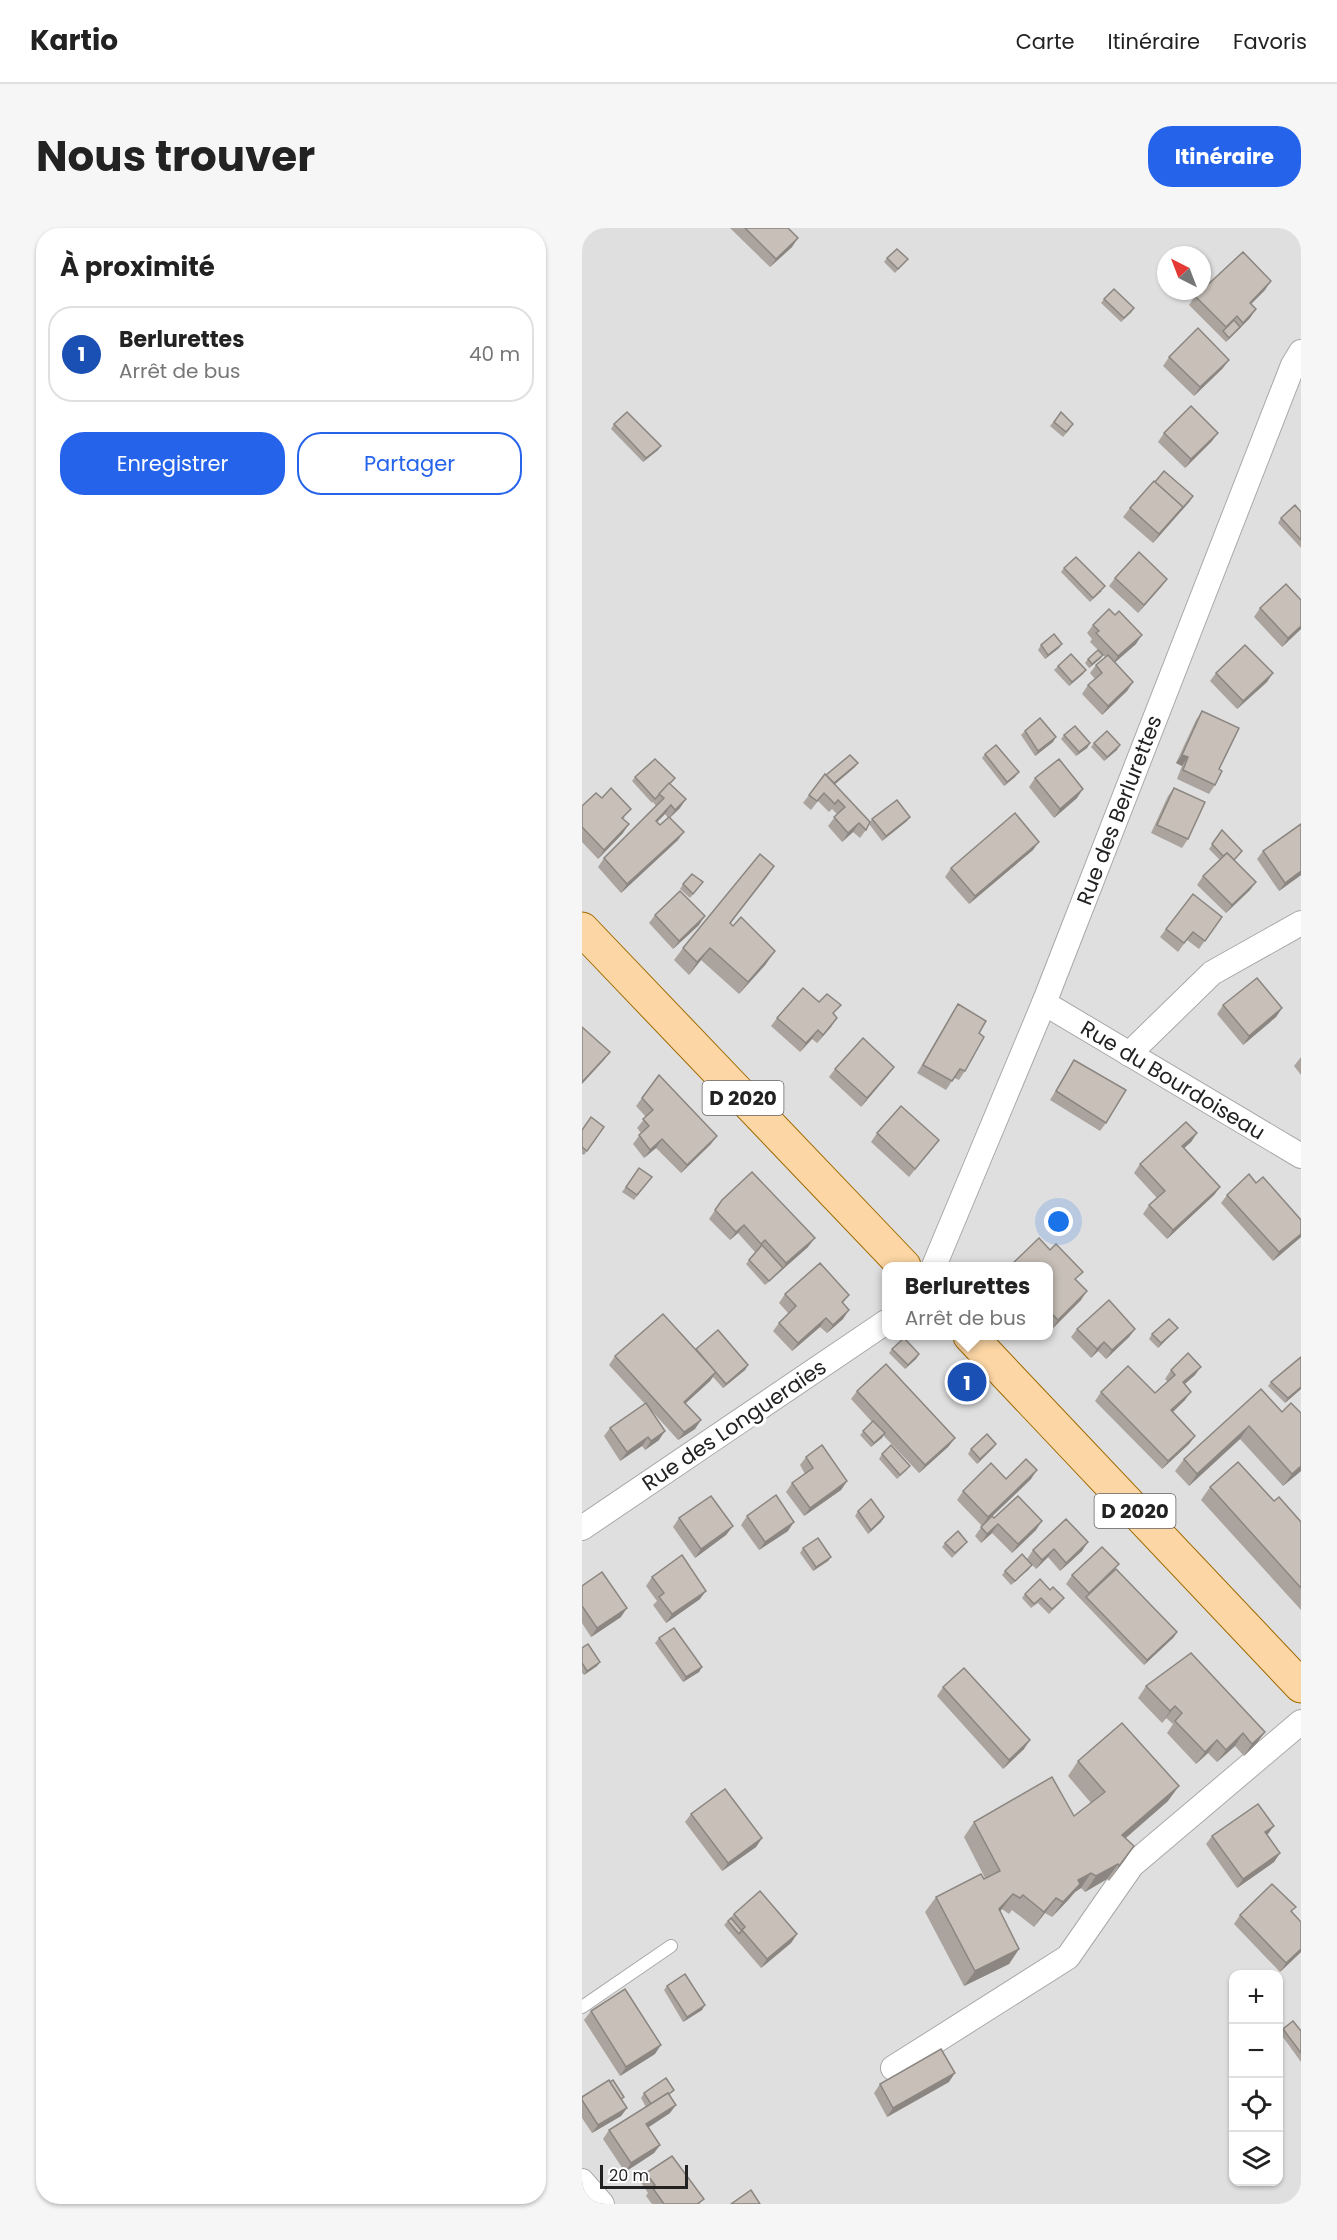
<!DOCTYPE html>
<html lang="fr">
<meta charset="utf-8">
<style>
:root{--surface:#fff;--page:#f6f6f6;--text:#222;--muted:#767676;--line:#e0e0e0;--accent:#2563eb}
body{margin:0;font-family:Poppins,sans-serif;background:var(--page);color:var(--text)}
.controls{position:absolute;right:18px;bottom:18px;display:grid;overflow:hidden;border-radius:12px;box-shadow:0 2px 4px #0004}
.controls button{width:54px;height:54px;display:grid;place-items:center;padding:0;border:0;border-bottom:2px solid var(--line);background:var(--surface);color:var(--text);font:30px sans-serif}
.compass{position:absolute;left:575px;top:18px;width:54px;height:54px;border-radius:50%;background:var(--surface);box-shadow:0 2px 4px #0004;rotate:318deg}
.scale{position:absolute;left:18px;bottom:15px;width:88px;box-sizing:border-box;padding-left:6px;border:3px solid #222;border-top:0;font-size:16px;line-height:21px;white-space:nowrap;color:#222;-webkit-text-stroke:4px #fff;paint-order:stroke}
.you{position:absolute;left:477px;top:994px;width:21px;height:21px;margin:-15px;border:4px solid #fff;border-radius:50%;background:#1a73e8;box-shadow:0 0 0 9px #1a73e833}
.badge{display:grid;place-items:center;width:39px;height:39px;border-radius:50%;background:var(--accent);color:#fff;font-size:20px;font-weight:700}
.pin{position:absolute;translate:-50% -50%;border:3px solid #fff;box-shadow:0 2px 6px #0006}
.popup{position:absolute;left:300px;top:1034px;width:171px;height:78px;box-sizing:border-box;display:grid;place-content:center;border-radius:12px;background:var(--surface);filter:drop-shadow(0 2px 4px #0005);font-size:20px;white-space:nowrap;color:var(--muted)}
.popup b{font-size:22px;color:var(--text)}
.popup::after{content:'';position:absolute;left:50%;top:100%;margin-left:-12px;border:12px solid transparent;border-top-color:var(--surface)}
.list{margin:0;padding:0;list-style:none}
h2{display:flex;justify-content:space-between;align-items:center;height:78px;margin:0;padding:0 24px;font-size:26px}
h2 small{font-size:20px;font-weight:400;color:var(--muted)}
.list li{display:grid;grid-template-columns:39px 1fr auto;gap:18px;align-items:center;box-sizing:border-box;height:96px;margin:0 12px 12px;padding:0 12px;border:2px solid var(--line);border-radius:24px}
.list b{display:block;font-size:22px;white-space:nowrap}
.list p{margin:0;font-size:20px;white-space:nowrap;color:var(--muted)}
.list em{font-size:20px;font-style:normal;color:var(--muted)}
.actions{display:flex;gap:12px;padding:18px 24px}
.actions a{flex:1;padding:14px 0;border:2px solid var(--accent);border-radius:24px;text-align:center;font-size:21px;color:var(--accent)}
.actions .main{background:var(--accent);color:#fff}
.icon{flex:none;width:33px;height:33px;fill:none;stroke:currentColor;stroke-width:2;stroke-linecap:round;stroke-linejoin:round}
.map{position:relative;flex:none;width:719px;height:1976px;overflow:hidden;border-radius:24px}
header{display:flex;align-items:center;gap:36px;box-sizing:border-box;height:84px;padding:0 30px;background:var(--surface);border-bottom:2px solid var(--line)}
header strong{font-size:28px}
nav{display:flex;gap:33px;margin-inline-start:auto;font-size:21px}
.intro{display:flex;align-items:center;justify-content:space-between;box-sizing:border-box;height:144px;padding:0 36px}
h1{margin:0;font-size:42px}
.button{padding:15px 27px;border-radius:24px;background:var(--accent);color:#fff;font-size:21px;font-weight:700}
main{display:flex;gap:36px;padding:0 36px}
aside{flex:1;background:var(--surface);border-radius:24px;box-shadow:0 2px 4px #0004}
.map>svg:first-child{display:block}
.residential{fill:#e0dfdf;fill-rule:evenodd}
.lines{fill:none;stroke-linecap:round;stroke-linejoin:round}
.lane-casing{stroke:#a9a9a9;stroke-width:14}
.street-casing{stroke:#a9a9a9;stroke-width:26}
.primary-casing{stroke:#a06b00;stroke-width:35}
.lane{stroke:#fff;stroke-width:12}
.street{stroke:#fff;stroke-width:24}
.primary{stroke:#fcd6a4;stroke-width:33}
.wall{fill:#aba49e;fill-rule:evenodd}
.shaded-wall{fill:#8b8681}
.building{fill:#c7bfb8;stroke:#8b8681;stroke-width:1.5}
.labels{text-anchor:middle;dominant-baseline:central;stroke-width:6;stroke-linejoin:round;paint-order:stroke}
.shield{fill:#fff;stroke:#646464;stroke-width:1.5}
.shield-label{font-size:20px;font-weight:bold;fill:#222}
.street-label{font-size:21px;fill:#222;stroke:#fff}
</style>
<header>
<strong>Kartio</strong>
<nav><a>Carte</a><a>Itinéraire</a><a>Favoris</a></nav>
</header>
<div class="intro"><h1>Nous trouver</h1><a class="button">Itinéraire</a></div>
<main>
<aside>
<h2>À proximité<small></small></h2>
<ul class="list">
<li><span class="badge" style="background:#1a4fb4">1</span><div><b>Berlurettes</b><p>Arrêt de bus</p></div><em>40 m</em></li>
</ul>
<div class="actions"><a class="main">Enregistrer</a><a>Partager</a></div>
</aside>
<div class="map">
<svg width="719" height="1976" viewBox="0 0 719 1976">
<rect width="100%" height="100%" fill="#f2efe9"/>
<path class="residential" d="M 0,0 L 719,0 L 719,1976 L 0,1976 ZM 584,27 L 620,27 L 620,63 L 584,63 ZM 304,1038 L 466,1038 L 466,1108 L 304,1108 ZM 652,1746 L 696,1746 L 696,1954 L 652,1954 Z"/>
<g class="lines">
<g class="lane-casing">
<polyline id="lane" points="0,1779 89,1718"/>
</g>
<g class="street-casing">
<g id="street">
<polyline points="462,775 719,928"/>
<polyline points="547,826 630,745 719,695"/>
<polyline points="352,1038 462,775 711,137 719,124"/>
<polyline points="0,1300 304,1094"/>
<polyline points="311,1840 486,1729 550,1637 719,1494"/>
<polyline points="0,1953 20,1976"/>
</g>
</g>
<g class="primary-casing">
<g id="primary">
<polyline points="0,701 322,1038"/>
<polyline points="388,1108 719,1458"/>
</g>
</g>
<use href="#lane" class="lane"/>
<use href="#street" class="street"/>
<use href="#primary" class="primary"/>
</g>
<g class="wall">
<polygon points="148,0 206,0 210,19 188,39"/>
<polygon points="305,30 326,31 313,45 302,34"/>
<polygon points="683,62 669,76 668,90 644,114 607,77 613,68"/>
<polygon points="522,71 552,80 549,85 539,94 519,75"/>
<polygon points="587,129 641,140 612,168 581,138"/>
<polygon points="479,184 488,201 481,209 468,198"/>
<polygon points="32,196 76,222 61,234 29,201"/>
<polygon points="582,205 630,213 603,240 576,214"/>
<polygon points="608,273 571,315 541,289 548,280"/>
<polygon points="719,284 719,320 696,295 699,290"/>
<polygon points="482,340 520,363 508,374 479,344"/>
<polygon points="533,350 579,359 556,385 527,358"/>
<polygon points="678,380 719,401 700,419 672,389"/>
<polygon points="511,397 554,416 533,434 551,454 545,463 520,487 500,466 506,457 513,451 508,445 514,437 523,429 521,427 518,431 507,440 503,435 506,431 516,422 508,414 510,411 505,405"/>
<polygon points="459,417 477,420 463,431 456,422"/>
<polygon points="476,438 501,446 487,458 472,442"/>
<polygon points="634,445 685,454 655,481 628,453"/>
<polygon points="620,483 637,541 633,557 627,566 595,551 600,538 594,535 614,492"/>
<polygon points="443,503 471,514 453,528 439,507"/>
<polygon points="482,507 508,515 505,520 494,528 479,511"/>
<polygon points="512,515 535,522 522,533 509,519"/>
<polygon points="403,526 433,549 422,558 400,530"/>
<polygon points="273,539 253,556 284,602 278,610 271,604 260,614 246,598 255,586 250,581 247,584 236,573 229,582 221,575 227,567 244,547"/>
<path d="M 53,549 L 88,556 L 98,580 L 88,590 L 96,612 L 39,665 L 16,639 L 22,630 L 74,578 L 71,574 L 70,575 L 50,553 ZM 83,586 L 86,590 L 78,597 L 75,594 Z"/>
<polygon points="453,550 495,570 472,590 447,559"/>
<polygon points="592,560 606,611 600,620 569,605 586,568"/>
<polygon points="0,578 43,589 41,591 41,605 16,631 0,614"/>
<polygon points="290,591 325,593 300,613 287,596"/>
<polygon points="640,602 660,623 652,632 674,654 668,662 644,685 615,657 621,648 638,632 627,621"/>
<polygon points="451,622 387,676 363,649 369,640"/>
<polygon points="681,623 719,647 697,663 675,631"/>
<polygon points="192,638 148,696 184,736 157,766 119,732 107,747 92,732 101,720"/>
<polygon points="121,654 108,670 98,661 101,656"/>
<polygon points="73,687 117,697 91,721 67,695"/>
<polygon points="640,689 617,721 605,712 596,724 578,709 584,701"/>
<polygon points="376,776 383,843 377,852 372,850 364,862 335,845 370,785"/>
<polygon points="641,777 700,780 694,789 661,817 635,786"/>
<polygon points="252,786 249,799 235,815 230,811 218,824 189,798 195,790"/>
<polygon points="719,829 719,847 712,838"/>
<polygon points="492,832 524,895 518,903 468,872"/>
<polygon points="312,839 306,847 279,879 247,849 253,841"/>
<polygon points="77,847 129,916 99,945 74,920 62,930 51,916 59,905 55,900 64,889 54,878"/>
<polygon points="22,899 2,927 0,926 0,902"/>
<polygon points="295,905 351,920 327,949 289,914"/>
<polygon points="615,905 609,914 602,920 638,959 632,967 585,1011 561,986 567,977 575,970 552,945 558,936"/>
<polygon points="57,940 70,949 52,972 40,964"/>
<polygon points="645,967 719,1009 691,1033 639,975"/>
<polygon points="140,972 226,1019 183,1057 164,1036 174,1023 173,1024 156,1005 148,1012 127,991"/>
<polygon points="466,1038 495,1053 499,1072 470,1101 466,1096"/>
<polygon points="203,1066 267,1067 261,1075 261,1091 245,1105 238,1099 210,1123 191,1103 197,1095 207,1086 197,1075"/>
<polygon points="495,1101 553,1101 547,1109 524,1131 516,1123 509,1130 489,1109"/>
<polygon points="592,1104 576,1120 567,1111 570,1106"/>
<polygon points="310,1121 337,1126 334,1131 323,1141 307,1125"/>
<polygon points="114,1122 166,1137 163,1142 141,1160 131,1149 128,1153 103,1176 113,1201 96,1212 70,1183 77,1212 63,1222 60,1218 38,1233 22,1208 28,1200 63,1176 27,1137 33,1128"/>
<polygon points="589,1142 613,1147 602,1156 603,1172 591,1184 613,1208 607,1216 580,1241 513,1173 519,1164 573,1165 586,1154 583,1151"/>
<polygon points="689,1154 719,1161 703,1175 686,1158"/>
<polygon points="679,1161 700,1184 719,1185 719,1243 701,1258 658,1211 607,1258 593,1243 602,1231"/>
<polygon points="275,1163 373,1210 366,1219 337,1245 301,1207 289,1219 278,1207 290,1194 269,1171"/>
<polygon points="414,1216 411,1220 395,1236 386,1226 389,1221"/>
<polygon points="300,1226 325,1242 315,1251 297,1231"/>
<polygon points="224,1229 265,1253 259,1262 222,1288 204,1264 210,1255 223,1246 218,1237"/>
<polygon points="424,1251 449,1251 401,1297 412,1290 454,1302 430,1325 410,1305 399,1315 393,1308 400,1298 375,1272 381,1263"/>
<polygon points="628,1259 692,1273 719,1294 719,1382 619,1272"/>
<polygon points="276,1283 302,1289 299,1294 286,1306 273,1288"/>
<polygon points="165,1288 206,1303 177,1322 159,1297"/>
<polygon points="97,1290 151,1298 144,1307 113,1330 91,1299"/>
<polygon points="484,1291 500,1323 478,1343 466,1329 454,1341 445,1331 451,1322"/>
<polygon points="363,1315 382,1318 370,1330 360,1319"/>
<polygon points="221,1320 249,1329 246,1333 231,1343 218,1325"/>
<polygon points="450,1337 446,1342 429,1357 420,1347 423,1343"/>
<polygon points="534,1341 592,1409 562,1437 484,1356 490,1347"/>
<polygon points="70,1349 118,1371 84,1395 71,1377 75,1373 64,1358"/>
<polygon points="0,1358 39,1389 9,1409 0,1395"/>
<polygon points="443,1366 479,1374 467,1386 456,1375 449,1380 440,1370"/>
<polygon points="77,1410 120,1439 117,1444 101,1454 73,1415"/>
<polygon points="0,1420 18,1434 15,1438 2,1447 0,1445"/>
<polygon points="564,1458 683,1504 674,1516 662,1528 653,1518 635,1534 626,1525 614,1536 585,1505 591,1496 584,1490 580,1495 556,1470"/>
<polygon points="361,1459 442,1521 421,1541 355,1468"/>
<polygon points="496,1533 586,1573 543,1610 552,1618 527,1653 525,1651 503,1664 499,1660 493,1664 487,1671 470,1689 463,1685 452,1699 430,1682 427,1686 420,1681 418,1683 437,1721 427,1736 382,1758 343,1684 354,1669 403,1650 382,1609 392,1594 492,1588 509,1575 486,1548"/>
<polygon points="109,1586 180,1610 174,1619 140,1643 103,1594"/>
<polygon points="686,1607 698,1625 692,1634 655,1660 624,1616 630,1608"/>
<polygon points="710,1684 719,1694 719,1724 698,1744 652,1696 658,1687"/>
<polygon points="152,1686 215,1706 209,1715 179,1740 142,1697"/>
<polygon points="85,1758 120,1782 101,1794 82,1762"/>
<polygon points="9,1783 73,1826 38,1848 2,1792"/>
<polygon points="701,1801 719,1803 719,1834 698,1805"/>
<polygon points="367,1854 305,1889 292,1865 298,1856"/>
<polygon points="62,1865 89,1867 88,1868 88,1885 66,1899 78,1917 72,1925 43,1944 21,1911 27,1902 64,1879 59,1870"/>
<polygon points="0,1869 45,1880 39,1888 10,1905 0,1890"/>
<polygon points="64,1945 119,1976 70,1976 64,1968 66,1965 58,1953"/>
</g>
<g class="shaded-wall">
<polygon points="216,10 210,19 188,39 194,31"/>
<polygon points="689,53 683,62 662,83 668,75"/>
<polygon points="674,81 668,90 644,114 647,110"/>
<polygon points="647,132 641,140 612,168 618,159"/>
<polygon points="636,205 630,213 603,240 609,231"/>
<polygon points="79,218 76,222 61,234 64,230"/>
<polygon points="611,268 608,273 571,315 577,306"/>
<polygon points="585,351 579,359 556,385 562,377"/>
<polygon points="719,398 719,401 700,419 706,410"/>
<polygon points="560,407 554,416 530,437 536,428"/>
<polygon points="480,416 477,420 463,431 466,427"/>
<polygon points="521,427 518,431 507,440 510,436"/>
<polygon points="504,442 501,446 487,458 490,454"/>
<polygon points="691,445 685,454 655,481 661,473"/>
<polygon points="551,454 545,463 520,487 526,478"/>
<polygon points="474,509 471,514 453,528 456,523"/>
<polygon points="508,515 505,520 494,528 497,524"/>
<polygon points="538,517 535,522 522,533 525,529"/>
<polygon points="600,527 606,529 600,538 594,535"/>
<polygon points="276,535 273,539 245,563 248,558"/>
<polygon points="437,544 433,549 422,558 425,554"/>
<polygon points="501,561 495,570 472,590 478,581"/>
<polygon points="104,571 98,580 87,590 93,582"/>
<polygon points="89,577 83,586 68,601 74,593"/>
<polygon points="328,589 325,593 300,613 304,608"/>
<polygon points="277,595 271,604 260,614 266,605"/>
<polygon points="47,596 41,605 16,631 22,622"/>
<polygon points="102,604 96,612 39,665 45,656"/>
<polygon points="457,614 451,622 387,676 393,668"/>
<polygon points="192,638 184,650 139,707 148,695"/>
<polygon points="719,643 719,647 697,663 703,655"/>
<polygon points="674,654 668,662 644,685 650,677"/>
<polygon points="123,688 117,697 91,721 97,713"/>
<polygon points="128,720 119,732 107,747 115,734"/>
<polygon points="193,723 184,736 157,766 166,754"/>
<polygon points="700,780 694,789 661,817 667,808"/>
<polygon points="255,790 249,799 235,815 241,807"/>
<polygon points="236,802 230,811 218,824 224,815"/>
<polygon points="28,824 22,832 0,856 0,854"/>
<polygon points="312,839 306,847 279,879 285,870"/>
<polygon points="615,905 609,914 594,927 600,918"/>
<polygon points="135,908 129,916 99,945 105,937"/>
<polygon points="80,911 74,920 62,930 68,922"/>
<polygon points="638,959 632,967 585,1011 591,1002"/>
<polygon points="162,997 156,1005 148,1012 154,1004"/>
<polygon points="719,1006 719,1009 691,1033 697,1024"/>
<polygon points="233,1010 226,1019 183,1057 187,1053 201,1040 204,1035"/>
<polygon points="505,1063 499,1072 470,1101 476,1092"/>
<polygon points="267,1082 261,1091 245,1105 251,1097"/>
<polygon points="244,1090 238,1099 210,1123 216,1115"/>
<polygon points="596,1100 576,1120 579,1115"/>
<polygon points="553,1101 547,1109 524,1131 530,1122"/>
<polygon points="522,1114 516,1123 509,1130 515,1121"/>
<polygon points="337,1126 334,1131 323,1141 326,1137"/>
<polygon points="166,1137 163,1142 141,1160 144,1156"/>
<polygon points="619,1139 613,1147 595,1163 601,1154"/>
<polygon points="134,1144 128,1153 95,1183 102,1174"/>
<polygon points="719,1159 719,1161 703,1175 706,1170"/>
<polygon points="609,1164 603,1172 583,1191 589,1182"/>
<polygon points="119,1192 113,1201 96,1212 102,1204"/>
<polygon points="667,1198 658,1211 607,1258 615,1246"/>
<polygon points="83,1203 77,1212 63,1222 69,1213"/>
<polygon points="303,1205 300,1210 289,1219 292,1215"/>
<polygon points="613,1208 607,1216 580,1241 586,1233"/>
<polygon points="66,1209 60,1218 38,1233 45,1224"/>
<polygon points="373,1210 366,1219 337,1245 343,1237"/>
<polygon points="414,1216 411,1220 395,1236 398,1231"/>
<polygon points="719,1238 719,1243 701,1258 710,1246"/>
<polygon points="455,1242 449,1251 400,1298 406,1289"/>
<polygon points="265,1253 259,1262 222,1288 228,1280"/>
<polygon points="302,1289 299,1294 286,1306 289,1302"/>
<polygon points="460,1293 454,1302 430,1325 436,1316"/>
<polygon points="212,1294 206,1303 177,1322 183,1314"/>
<polygon points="416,1296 410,1305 399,1315 405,1306"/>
<polygon points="151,1298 144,1307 113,1330 119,1321"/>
<polygon points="506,1314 500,1323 478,1343 484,1335"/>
<polygon points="472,1321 466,1329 454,1341 460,1332"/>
<polygon points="249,1329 246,1333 231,1343 234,1339"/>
<polygon points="450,1337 446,1342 429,1357 433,1353"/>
<polygon points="124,1363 118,1371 84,1395 90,1386"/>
<polygon points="45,1380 39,1389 9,1409 15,1400"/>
<polygon points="595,1404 592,1409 562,1437 565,1432"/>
<polygon points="18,1434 15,1438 2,1447 5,1443"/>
<polygon points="120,1439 117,1444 101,1454 104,1449"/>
<polygon points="593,1478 584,1490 580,1495 588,1483"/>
<polygon points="683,1504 674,1516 662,1528 670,1516"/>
<polygon points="661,1505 653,1518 635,1534 644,1522"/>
<polygon points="448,1512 442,1521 421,1541 427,1532"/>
<polygon points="635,1512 626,1525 614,1536 623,1524"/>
<polygon points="597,1558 586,1573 529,1623 540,1607"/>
<polygon points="692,1598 686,1606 677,1612 683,1604"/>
<polygon points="180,1610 174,1619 140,1643 146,1635"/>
<polygon points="552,1618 542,1633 527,1653 537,1638"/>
<polygon points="698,1625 692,1634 655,1660 661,1651"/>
<polygon points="536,1636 525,1651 503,1664 514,1648"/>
<polygon points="509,1645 499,1660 493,1664 487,1671 470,1689 496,1652"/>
<polygon points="431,1666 420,1681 407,1696 417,1681"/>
<polygon points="474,1670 463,1685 452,1699 462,1684"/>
<polygon points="215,1706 209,1715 179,1740 185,1731"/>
<polygon points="437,1721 427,1736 382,1758 393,1743"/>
<polygon points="719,1721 719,1724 698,1744 704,1735"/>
<polygon points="123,1777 120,1782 101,1794 105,1789"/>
<polygon points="79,1817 73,1826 38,1848 44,1839"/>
<polygon points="373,1845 367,1854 305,1889 311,1880"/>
<polygon points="94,1877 88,1885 58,1905 64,1896"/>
<polygon points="45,1880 39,1888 10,1905 16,1897"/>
<polygon points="78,1917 72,1925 43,1944 49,1935"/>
</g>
<g class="building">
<polygon points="163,0 206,0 216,10 194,31"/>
<polygon points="315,21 326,31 316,41 305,30"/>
<polygon points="661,24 689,53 668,75 674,81 661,95 655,88 644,99 613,68 619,63 620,63 620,62"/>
<polygon points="532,61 552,80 542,90 522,71"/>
<polygon points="652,92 658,99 647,110 641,103"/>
<polygon points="616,100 647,132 618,159 587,129"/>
<polygon points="609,178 636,205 609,231 582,205"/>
<polygon points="45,184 79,218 64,230 32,196"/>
<polygon points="479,184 491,196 484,204 472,194"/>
<polygon points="582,243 611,268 598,283 601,279 573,254"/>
<polygon points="572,253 601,279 577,306 548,280"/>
<polygon points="713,277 719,284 719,312 699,290"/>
<polygon points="557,324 585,351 562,377 533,350"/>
<polygon points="494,329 523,358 511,370 482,340"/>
<polygon points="704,356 719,372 719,398 706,410 678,380"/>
<polygon points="527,381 533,387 537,383 560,407 536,428 514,405 517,403 511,397"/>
<polygon points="472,406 480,416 466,427 459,417"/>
<polygon points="663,417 691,445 661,473 634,445"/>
<polygon points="516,422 521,427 510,436 506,431"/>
<polygon points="489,426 504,442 490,454 476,438"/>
<polygon points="526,427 551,454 526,478 506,457 520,445 514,437"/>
<polygon points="620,483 657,500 637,541 640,543 633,557 601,542 606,529 600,527"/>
<polygon points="458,490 474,509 456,523 443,503"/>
<polygon points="493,498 508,515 497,524 482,507"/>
<polygon points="525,503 538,517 525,529 512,515"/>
<polygon points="414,517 437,544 425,554 403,526"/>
<polygon points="268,527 276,535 252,555 244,547"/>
<polygon points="73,531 93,550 73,571 53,549"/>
<polygon points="477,531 501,561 478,581 453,550"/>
<polygon points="243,546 288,594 284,602 277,595 266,605 252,589 263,579 256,572 253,576 242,565 235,573 227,567"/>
<polygon points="87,555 104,571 93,582 89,577 74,593 78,597 87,589 102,604 45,656 22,630 82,570 77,566"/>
<polygon points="29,560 49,581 40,590 47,596 22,622 0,599 0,578 14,565 20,570"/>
<polygon points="592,560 623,574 606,611 575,597"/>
<polygon points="315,572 328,589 304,608 290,591"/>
<polygon points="433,585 457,614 393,668 369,640"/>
<polygon points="719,596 719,643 703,655 681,623"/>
<polygon points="640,602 660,623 652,632 645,625 641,628 630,616"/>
<polygon points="645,625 674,654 650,677 621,648"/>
<polygon points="178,626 192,638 148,695 151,698 159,689 193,723 166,754 128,720 115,734 101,720"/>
<polygon points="110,646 121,654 111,666 101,656"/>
<polygon points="98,663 123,688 97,713 73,687"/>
<polygon points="611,666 640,689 623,713 611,704 602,715 584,701"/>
<polygon points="675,750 700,780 667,808 641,777"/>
<polygon points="221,760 237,774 245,766 259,777 251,785 255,790 241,807 236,802 224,815 195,790"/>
<polygon points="376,776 404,793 397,805 402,809 383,843 378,841 370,853 341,837"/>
<polygon points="0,799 28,824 0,854"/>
<polygon points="281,810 312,839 285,870 253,841"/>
<polygon points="492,832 544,862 524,895 474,863"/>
<polygon points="77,847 135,908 105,937 80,911 68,922 57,907 67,898 61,891 71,882 60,870"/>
<polygon points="319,878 357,912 333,941 295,905"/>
<polygon points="9,889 22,899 5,923 0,919 0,902"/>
<polygon points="604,894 615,905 600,918 638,959 591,1002 567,977 583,963 558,936"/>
<polygon points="57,940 70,949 55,967 44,959"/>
<polygon points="170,944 233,1010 204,1035 183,1012 179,1016 162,997 154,1004 133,982 140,972"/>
<polygon points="667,946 674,955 681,949 719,992 719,1006 697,1024 645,967"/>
<polygon points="457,1010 468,1022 474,1016 501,1044 493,1051 505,1063 476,1092 466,1082 466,1038 428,1038"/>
<polygon points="180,1017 201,1040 187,1053 167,1032"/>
<polygon points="238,1035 267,1067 260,1074 267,1082 251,1097 244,1090 216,1115 197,1095 214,1078 203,1066"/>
<polygon points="527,1072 553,1101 530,1122 522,1114 515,1121 495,1101"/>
<polygon points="81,1086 134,1144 102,1174 119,1192 102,1204 33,1128"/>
<polygon points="587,1091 596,1100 579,1115 570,1106"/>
<polygon points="136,1102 166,1137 144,1156 114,1121"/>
<polygon points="322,1110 337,1126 326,1137 310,1121"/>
<polygon points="606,1125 619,1139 601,1154 609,1164 589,1182 613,1208 586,1233 519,1164 546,1138 573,1165 593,1147 589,1142"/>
<polygon points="719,1129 719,1159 706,1170 689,1154"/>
<polygon points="304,1136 373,1210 343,1237 275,1163"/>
<polygon points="679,1161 700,1184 709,1175 719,1185 719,1238 710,1246 667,1198 615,1246 602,1231"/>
<polygon points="64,1175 83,1203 69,1213 66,1209 45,1224 28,1200"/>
<polygon points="291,1193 303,1205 292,1215 281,1203"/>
<polygon points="405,1206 414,1216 398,1231 389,1221"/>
<polygon points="240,1217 265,1253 228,1280 210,1255 231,1240 224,1229"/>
<polygon points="309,1217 328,1238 318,1247 300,1226"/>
<polygon points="444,1231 455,1242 406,1289 381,1263 409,1235 424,1251"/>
<polygon points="656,1234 692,1273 697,1269 719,1294 719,1360 628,1259"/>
<polygon points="194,1267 212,1294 183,1314 165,1288"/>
<polygon points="129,1268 151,1298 119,1321 97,1290"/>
<polygon points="436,1268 460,1293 436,1316 416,1296 405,1306 399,1299 410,1288 412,1290"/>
<polygon points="289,1271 302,1289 289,1302 276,1283"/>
<polygon points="484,1291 506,1314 484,1335 472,1321 460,1332 451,1322"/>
<polygon points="376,1303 385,1314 373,1325 363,1315"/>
<polygon points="236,1310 249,1329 234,1339 221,1320"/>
<polygon points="520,1319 537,1336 507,1365 490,1347"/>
<polygon points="440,1326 450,1337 433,1353 423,1343"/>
<polygon points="100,1327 124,1363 90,1386 77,1369 82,1365 70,1349"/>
<polygon points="534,1341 595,1404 565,1432 504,1369"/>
<polygon points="20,1344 45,1380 15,1400 0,1378 0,1358"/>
<polygon points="458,1351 468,1362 471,1359 482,1370 470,1381 459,1370 452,1376 443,1366"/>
<polygon points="92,1400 120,1439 104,1449 77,1410"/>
<polygon points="6,1416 18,1434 5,1443 0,1435 0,1420"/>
<polygon points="609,1425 683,1504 670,1516 661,1505 644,1522 635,1512 623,1524 593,1493 600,1485 593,1478 588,1483 564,1458"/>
<polygon points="382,1440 448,1512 427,1532 361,1459"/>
<polygon points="540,1495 597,1558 540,1607 552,1618 537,1638 536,1636 514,1648 509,1645 496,1652 498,1656 481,1674 474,1670 462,1684 441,1667 438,1670 431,1666 417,1681 437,1721 393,1743 354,1669 399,1646 402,1651 418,1643 392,1594 470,1549 492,1588 523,1564 496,1533"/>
<polygon points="143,1561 180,1610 146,1635 109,1586"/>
<polygon points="676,1576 692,1598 683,1604 698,1625 661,1651 630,1608"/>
<polygon points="690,1656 714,1679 709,1683 719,1694 719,1721 704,1735 658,1687"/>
<polygon points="178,1663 215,1706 185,1731 160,1702 163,1699 152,1686"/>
<polygon points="149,1690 160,1703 160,1702 157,1706 146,1693"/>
<polygon points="103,1746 123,1777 105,1789 85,1758"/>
<polygon points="43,1761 79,1817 44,1839 9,1783"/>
<polygon points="711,1793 719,1803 719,1825 701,1801"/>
<polygon points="359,1821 373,1845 311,1880 298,1856"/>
<polygon points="84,1850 92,1862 87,1866 86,1865 69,1876 62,1865"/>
<polygon points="27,1852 45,1880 16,1897 0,1872 0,1869"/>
<polygon points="31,1852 42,1869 39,1871 28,1854"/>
<polygon points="86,1865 94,1877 64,1896 78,1917 49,1935 27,1902"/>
<polygon points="90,1928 122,1971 115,1976 82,1976 70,1959 73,1957 64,1945"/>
<polygon points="169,1962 178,1976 149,1976"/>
</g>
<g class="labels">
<g class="shield">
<rect x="120.5" y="853" width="81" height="34" rx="4.5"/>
<rect x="512.5" y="1266" width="81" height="34" rx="4.5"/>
</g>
<g class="shield-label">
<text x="161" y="870">D 2020</text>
<text x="553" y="1283">D 2020</text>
</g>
<g class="street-label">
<text transform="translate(537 582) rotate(-69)">Rue des Berlurettes</text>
<text transform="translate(591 852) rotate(31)">Rue du Bourdoiseau</text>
<text transform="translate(152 1197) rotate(-34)">Rue des Longueraies</text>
</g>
</g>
</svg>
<div class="controls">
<button>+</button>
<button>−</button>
<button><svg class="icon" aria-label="locate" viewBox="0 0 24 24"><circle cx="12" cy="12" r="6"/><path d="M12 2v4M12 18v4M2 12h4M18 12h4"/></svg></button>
<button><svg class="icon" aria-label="layers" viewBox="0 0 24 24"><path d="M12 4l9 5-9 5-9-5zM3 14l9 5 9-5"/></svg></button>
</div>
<svg class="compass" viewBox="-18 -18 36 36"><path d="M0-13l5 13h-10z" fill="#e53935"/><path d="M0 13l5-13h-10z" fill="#767676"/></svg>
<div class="scale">20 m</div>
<div class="you"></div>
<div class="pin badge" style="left:385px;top:1154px;background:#1a4fb4">1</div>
<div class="popup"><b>Berlurettes</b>Arrêt de bus</div>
</div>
</main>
